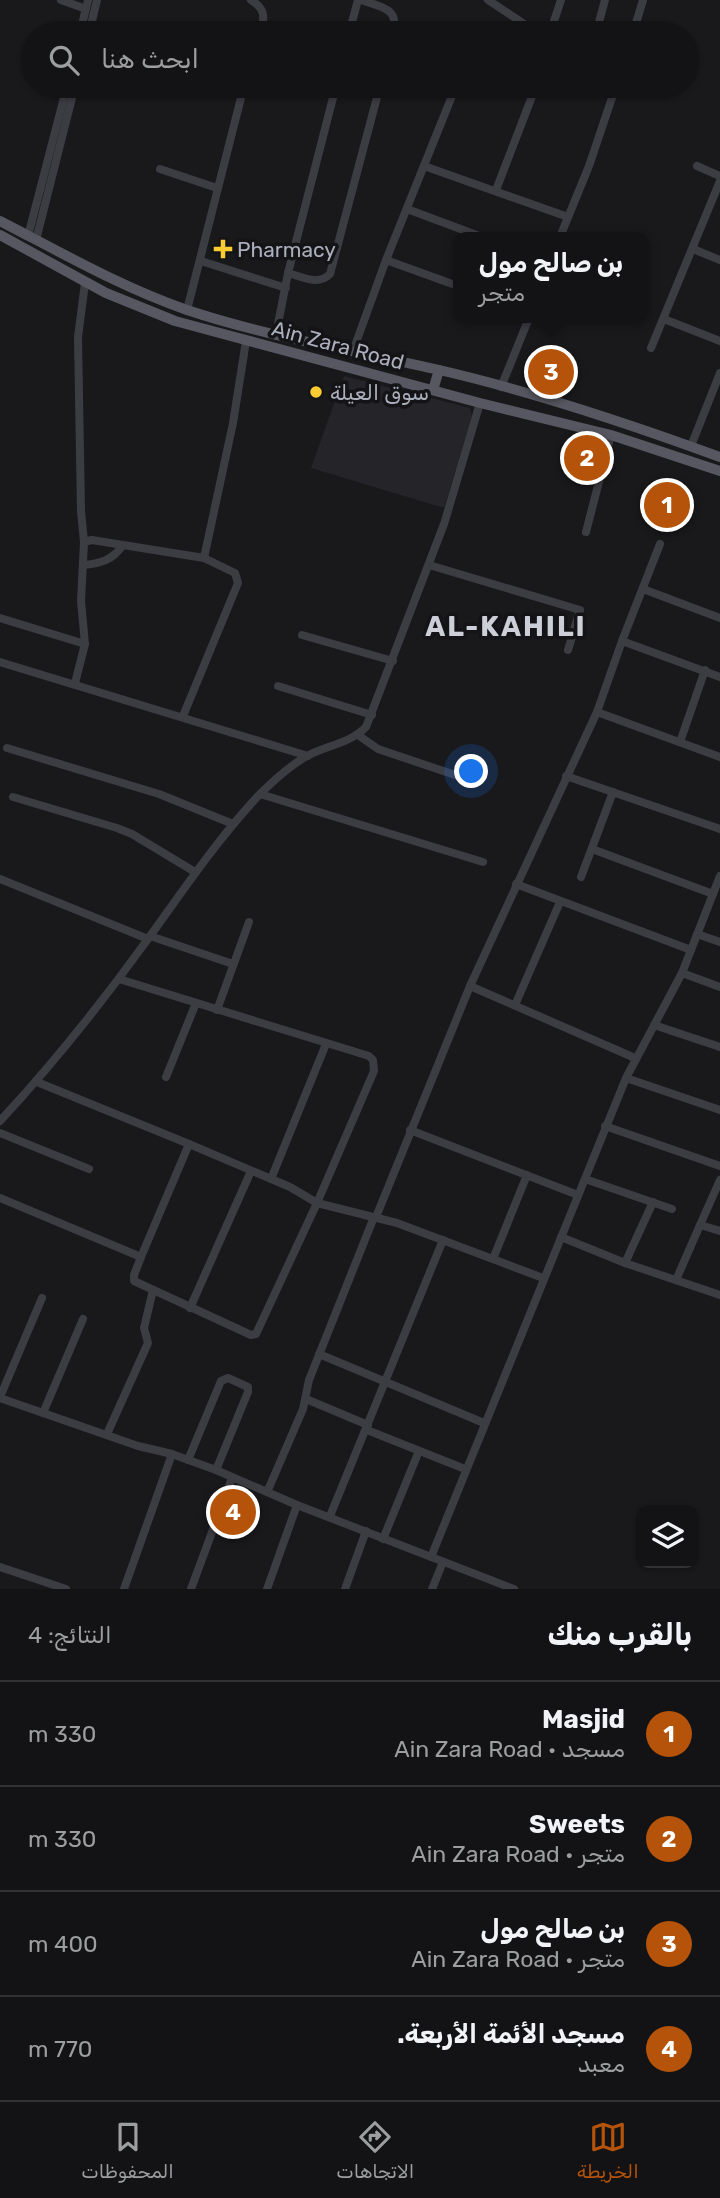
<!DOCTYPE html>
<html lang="ar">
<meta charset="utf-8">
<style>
:root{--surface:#131315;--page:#202022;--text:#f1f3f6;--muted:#9d9ea0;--line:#323234;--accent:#b45309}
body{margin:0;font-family:Rubik,Vazirmatn,sans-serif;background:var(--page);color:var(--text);direction:rtl}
.controls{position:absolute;right:21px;bottom:21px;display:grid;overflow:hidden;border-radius:14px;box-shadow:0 2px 5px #0004}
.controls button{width:63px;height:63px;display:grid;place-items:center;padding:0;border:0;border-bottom:2px solid var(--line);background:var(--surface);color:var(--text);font:35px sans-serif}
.you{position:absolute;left:472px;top:772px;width:24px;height:24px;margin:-18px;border:5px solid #fff;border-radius:50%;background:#1a73e8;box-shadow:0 0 0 10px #1a73e833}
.badge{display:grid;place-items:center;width:46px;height:46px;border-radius:50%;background:var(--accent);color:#fff;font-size:23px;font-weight:700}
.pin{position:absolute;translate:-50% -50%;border:4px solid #fff;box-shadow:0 2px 7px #0006}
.popup{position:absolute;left:453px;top:232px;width:196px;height:91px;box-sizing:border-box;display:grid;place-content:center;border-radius:14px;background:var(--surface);filter:drop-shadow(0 2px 5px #0005);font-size:23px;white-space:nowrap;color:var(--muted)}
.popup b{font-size:26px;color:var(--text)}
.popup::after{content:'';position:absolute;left:50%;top:100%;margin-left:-14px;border:14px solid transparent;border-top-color:var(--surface)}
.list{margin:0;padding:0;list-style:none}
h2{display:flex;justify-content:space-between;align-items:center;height:91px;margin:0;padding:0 28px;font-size:30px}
h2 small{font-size:23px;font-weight:400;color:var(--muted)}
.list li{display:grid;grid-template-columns:46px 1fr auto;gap:21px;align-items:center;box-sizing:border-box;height:105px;padding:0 28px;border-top:2px solid var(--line)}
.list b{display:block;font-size:26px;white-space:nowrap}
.list p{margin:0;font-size:23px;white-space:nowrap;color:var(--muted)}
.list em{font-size:23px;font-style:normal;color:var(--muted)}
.icon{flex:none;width:38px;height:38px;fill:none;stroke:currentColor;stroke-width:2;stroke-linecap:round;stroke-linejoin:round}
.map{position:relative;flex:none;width:720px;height:1589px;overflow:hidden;direction:ltr}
.search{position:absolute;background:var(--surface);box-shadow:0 2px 5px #0004;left:21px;right:21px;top:21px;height:77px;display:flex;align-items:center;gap:18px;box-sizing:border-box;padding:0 24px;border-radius:38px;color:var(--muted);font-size:26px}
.sheet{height:511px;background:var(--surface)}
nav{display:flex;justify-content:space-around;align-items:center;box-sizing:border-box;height:98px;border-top:2px solid var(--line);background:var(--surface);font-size:19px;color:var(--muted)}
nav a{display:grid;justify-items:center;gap:4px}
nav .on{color:var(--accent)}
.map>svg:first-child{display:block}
.built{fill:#252529}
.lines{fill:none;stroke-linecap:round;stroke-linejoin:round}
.minor{stroke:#3c3c43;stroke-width:8}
.major{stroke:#565760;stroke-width:10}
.poi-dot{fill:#fbcc32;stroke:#141417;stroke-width:2.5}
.labels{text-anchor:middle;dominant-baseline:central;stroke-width:7;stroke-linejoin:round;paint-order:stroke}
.poi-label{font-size:21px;fill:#abaebc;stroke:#141417;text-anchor:start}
.street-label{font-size:21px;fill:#abaebc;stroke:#141417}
.district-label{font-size:28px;font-weight:bold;letter-spacing:2px;fill:#ccced8;stroke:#141417}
</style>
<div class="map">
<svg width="720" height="1589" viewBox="0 0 720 1589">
<rect width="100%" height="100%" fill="#19191c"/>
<polygon class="built" points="344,376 470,408 472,416 444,508 311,468"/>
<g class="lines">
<g class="minor">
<polyline points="61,0 86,9"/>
<path d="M 251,0 C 266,9 265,18 260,33"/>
<path d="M 361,0 C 381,7 400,8 393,33"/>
<polyline points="488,0 538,33"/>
<polyline points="80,33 88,0"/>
<polyline points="89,33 97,0"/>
<polyline points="349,33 358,0"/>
<polyline points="550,33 561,0"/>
<polyline points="596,33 605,0"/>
<polyline points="633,33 643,0"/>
<polyline points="424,166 568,217"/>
<polyline points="697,166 720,176"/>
<polyline points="160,169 217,188"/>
<polyline points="496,190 536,86"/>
<polyline points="407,209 482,237"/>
<polyline points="28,236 67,86"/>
<polyline points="560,237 589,166 616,86"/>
<polyline points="36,240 75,86"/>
<polyline points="693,249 720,260"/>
<polyline points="386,260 458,286"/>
<polyline points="201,261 286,288"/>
<path d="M 288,273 C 303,277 318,286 330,274 L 380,86"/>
<polyline points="85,283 78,337 81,511 84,542 92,540 204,558 233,423 246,341"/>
<polyline points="187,310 244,86"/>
<polyline points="664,319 720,341"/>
<polyline points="276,334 288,273 336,86"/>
<polyline points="651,348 720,181"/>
<polyline points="353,351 386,260 456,86"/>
<polyline points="501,387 529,318"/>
<polyline points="691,446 720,373"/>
<polyline points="586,532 611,435"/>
<path d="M 83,565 C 99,564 113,560 122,546"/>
<polyline points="429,565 580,610 568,650"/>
<polyline points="643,589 720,618"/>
<polyline points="0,618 85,644"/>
<polyline points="302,635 393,661"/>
<polyline points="622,641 660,544"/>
<polyline points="0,662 308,756"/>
<polyline points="75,683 85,644 81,601 84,542"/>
<polyline points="278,686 372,715"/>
<polyline points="597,712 720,757"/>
<polyline points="183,716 238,583 235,573 204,558"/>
<polyline points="358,735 378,749 467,779"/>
<polyline points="680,742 705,670"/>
<polyline points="7,748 159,794 233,824"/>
<polyline points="566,776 720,829"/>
<polyline points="260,794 483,862"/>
<polyline points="13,797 117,828 132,834 195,872"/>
<polyline points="592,849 713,894"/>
<polyline points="581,877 613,792"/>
<polyline points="0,879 148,939"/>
<polyline points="516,884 691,950"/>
<polyline points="697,934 720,942"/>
<polyline points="150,936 233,964"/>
<polyline points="682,973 720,987"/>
<polyline points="119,979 369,1056 373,1060 374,1071 317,1203 256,1334 251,1335 134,1281 134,1275 141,1257 189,1144"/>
<polyline points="470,986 635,1058"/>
<polyline points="515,1005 560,902"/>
<polyline points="217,1010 249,922"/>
<polyline points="654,1025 720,1047"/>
<polyline points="166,1077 196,1003"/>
<polyline points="626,1078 720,1110"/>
<polyline points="37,1082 189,1144 290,1187 317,1203 397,1223 543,1278"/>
<path d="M 0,1121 C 52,1065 100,1005 145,943 C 182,892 216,841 259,795 C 274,780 290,765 309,755 C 329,745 350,743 366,727 L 444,524 L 480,403"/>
<polyline points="605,1126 720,1166"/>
<polyline points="410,1130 578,1195"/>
<polyline points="0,1133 89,1169"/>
<polyline points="271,1179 326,1044"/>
<polyline points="585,1179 672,1209"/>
<polyline points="720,1180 700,1225 720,1231"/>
<polyline points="0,1198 141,1257"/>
<polyline points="376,1217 470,986 597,712 622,641 720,677"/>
<polyline points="561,1237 625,1263 720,1295"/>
<polyline points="493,1259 527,1175"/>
<polyline points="625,1263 653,1202"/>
<polyline points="676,1280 700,1225"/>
<polyline points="190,1308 251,1171"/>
<polyline points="319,1354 484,1423"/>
<polyline points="0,1397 42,1298"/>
<polyline points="0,1398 138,1446 172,1454 216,1470 297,1505 514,1589"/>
<polyline points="306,1399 368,1425"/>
<polyline points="43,1413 83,1319"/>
<polyline points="367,1430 465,1469"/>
<polyline points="107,1434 148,1343 144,1328 153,1290"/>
<polyline points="188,1460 221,1381 228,1378 248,1387 248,1392 216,1470"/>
<polyline points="268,1490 303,1409 309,1380 374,1217"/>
<polyline points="330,1516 443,1240"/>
<polyline points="383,1539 419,1451"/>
<polyline points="431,1557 626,1078 682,973 720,876"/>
<polyline points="0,1567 66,1589"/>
<polyline points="124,1589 172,1454"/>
<polyline points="191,1589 232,1478"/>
<polyline points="267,1589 297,1505"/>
<polyline points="345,1589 366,1531"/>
<polyline points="432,1589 443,1562"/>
</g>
<g class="major">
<path d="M 0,221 C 62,253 121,287 187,310 C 268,337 353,350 435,369 C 532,391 627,423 720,457"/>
<polyline points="0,235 106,293 175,321 480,403 611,435 720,471"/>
<polyline points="433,390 439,370"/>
</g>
</g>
<g class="poi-dot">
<path d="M219.5 238.5h7v7h7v7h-7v7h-7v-7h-7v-7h7z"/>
<circle cx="316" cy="392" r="7"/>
</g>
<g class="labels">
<g class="poi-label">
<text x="237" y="249">Pharmacy</text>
<text x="330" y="392">سوق العيلة</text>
</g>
<g class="street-label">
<text transform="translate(338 345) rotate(15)">Ain Zara Road</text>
</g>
<g class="district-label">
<text x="506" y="626">AL-KAHILI</text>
</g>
</g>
</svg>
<div class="controls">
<button><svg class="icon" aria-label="layers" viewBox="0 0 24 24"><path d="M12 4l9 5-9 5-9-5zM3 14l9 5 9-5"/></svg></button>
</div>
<div class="you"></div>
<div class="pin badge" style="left:667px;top:505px">1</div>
<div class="pin badge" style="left:587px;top:458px">2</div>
<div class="pin badge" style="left:551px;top:372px">3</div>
<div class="popup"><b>بن صالح مول</b>متجر</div>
<div class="pin badge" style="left:233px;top:1512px">4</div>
<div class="search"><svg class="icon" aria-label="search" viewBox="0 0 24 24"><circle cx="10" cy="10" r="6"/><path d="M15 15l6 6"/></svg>ابحث هنا</div>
</div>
<section class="sheet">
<h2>بالقرب منك<small>النتائج: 4</small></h2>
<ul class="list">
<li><span class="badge">1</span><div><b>Masjid</b><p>مسجد · Ain Zara Road</p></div><em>330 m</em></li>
<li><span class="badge">2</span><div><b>Sweets</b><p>متجر · Ain Zara Road</p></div><em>330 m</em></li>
<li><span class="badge">3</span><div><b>بن صالح مول</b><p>متجر · Ain Zara Road</p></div><em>400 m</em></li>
<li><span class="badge">4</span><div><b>مسجد الأئمة الأربعة.</b><p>معبد</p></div><em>770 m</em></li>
</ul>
</section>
<nav>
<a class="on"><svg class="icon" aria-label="map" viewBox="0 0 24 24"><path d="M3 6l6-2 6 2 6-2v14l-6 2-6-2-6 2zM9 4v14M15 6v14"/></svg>الخريطة</a>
<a><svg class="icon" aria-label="directions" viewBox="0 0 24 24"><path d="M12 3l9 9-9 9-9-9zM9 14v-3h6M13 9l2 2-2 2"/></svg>الاتجاهات</a>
<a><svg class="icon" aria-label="saved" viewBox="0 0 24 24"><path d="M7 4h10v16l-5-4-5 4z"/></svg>المحفوظات</a>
</nav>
